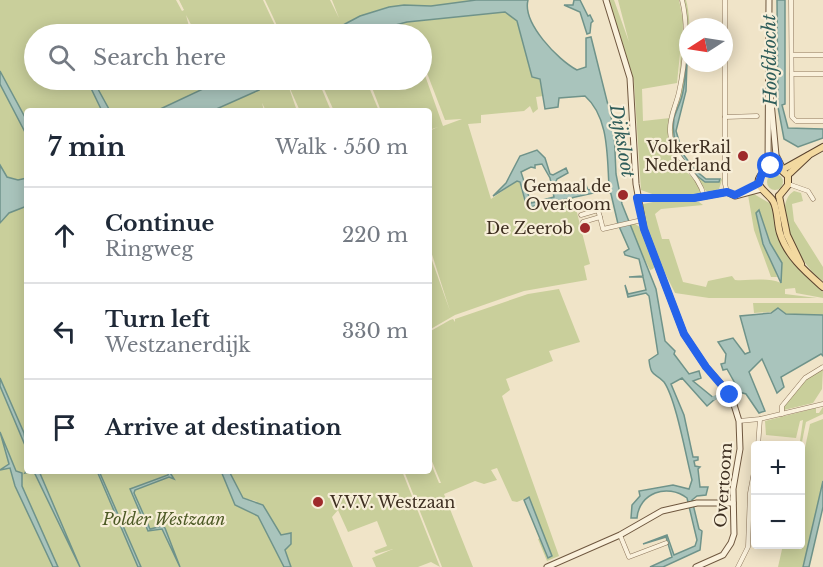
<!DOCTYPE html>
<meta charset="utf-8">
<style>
:root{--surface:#fff;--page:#f2f2f3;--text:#1f2937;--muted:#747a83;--line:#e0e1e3}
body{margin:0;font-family:"Libre Baskerville",serif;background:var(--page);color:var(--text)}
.controls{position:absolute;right:18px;bottom:18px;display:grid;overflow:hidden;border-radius:6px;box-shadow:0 3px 15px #0003}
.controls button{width:54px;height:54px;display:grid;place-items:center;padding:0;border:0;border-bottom:2px solid var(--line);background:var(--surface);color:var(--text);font:30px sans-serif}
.compass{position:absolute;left:679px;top:18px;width:54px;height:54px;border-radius:50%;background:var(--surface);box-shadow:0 3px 15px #0003;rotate:258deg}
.stop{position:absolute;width:18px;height:18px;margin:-14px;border:4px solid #2563eb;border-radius:50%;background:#fff}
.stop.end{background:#2563eb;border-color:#fff;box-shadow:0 2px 6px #0008}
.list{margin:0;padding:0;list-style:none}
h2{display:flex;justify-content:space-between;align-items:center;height:78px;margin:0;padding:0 24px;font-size:26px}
h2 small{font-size:20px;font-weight:400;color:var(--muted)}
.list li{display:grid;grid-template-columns:39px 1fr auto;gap:18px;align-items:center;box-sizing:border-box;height:96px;padding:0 24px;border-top:2px solid var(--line)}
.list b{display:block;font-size:22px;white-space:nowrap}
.list p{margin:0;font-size:20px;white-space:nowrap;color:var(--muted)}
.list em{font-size:20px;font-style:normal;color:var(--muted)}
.icon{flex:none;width:33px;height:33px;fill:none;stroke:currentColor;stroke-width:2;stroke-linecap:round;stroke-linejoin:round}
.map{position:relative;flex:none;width:823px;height:567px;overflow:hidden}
.search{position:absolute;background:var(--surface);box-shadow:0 3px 15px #0003;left:24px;top:24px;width:408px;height:66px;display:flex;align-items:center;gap:15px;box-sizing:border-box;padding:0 21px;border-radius:33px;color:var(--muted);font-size:22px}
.panel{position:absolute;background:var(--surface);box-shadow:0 3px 15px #0003;left:24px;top:108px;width:408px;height:366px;border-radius:6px}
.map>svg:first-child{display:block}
.green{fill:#c9cf9b}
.water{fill:#a9c4bc;stroke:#6f938a;stroke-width:1.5;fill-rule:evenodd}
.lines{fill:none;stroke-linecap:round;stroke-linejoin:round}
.canal{stroke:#a9c4bc;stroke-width:4.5}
.street-casing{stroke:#8d765c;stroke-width:5}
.secondary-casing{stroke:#6f573f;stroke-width:7}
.primary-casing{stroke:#5b4430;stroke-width:8}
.street{stroke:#faf1dc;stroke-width:4}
.secondary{stroke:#faf1dc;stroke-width:5}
.primary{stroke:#f3d9a0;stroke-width:6}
.route{stroke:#2563eb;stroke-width:8}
.poi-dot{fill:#9e2a2b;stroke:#f7eed8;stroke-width:2}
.labels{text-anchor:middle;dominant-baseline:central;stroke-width:4.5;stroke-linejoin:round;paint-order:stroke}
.poi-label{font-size:16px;fill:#3d2e20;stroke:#f7eed8;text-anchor:end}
.street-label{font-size:16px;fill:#3d2e20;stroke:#f7eed8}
.park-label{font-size:16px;font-style:italic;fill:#4d5a26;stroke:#f7eed8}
.water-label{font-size:18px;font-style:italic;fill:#2f5d5a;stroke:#f7eed8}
</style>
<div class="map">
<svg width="823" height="567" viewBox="0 0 823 567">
<rect width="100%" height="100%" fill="#f0e4c8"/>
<g class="green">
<polygon points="0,0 176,0 182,11 184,10 179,0 263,0 279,34 196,34 186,15 191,34 34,34 34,80 208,80 218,108 259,90 270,80 318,80 331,111 300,111 287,82 297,111 266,111 262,103 264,111 27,111 27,471 221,471 235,505 258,516 284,567 0,567"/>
<polygon points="265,0 330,0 339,18 332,0 476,0 431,6 404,5 389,7 343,24 326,34 281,34"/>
<path d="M 608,0 L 614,0 L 629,42 L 618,0 L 679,0 L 683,20 L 681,0 C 687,25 685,95 669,116 L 678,90 L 683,24 L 677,83 L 642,89 L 643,121 L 670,118 C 671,139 672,155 687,172 C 692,178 699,183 702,191 L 699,194 L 655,195 L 641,190 L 634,82 Z"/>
<path d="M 683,0 L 686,0 C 693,24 688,70 682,95 C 681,102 676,109 675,117 C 669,144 685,163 703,181 L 719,182 L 723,177 L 719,189 L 709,193 L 705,190 L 674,147 L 671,129 L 680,97 L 687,21 Z"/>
<polygon points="505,12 517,21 532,77 540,79 543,96 536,97 538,109 533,113 530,106 524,111 481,115 481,123 468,124 491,199 517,181 519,181 524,199 530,207 573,197 590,264 584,266 587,280 524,291 455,315 429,330 429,252 450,311 429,245 429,131 438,127 429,130 429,111 381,111 369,80 422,80 422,67 443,126 462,119 445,120 422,60 422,34 412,32 411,34 361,34 407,22"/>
<polygon points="320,80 366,80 379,111 334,111"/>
<circle cx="775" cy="182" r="8"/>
<path d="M 794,191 L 801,193 L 803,201 L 792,204 L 794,221 L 823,267 L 823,281 C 803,270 768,207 794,191 Z"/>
<path d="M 754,194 L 771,204 L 793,262 L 823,292 L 823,298 L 796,293 L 795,288 L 785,289 L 785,294 L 817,298 L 709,298 L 675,293 L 653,249 L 641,209 L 643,204 L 658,201 L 699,202 L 703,205 L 661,209 L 655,214 L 662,239 L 669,239 L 683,282 L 706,287 L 708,281 L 732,276 L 735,280 C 750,281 767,277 781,283 L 780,261 L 770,243 L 759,210 L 777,277 L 771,277 L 754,230 L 748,195 Z"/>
<polygon points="634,223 641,228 655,266 653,269 650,270 628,225"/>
<polygon points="559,289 580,342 549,351 553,361 506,379 510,390 502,396 559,556 547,561 538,539 540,538 548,558 552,556 529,497 517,502 512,501 497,468 491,470 497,480 484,484 475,481 444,494 473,567 442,567 404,471 429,471 429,459 439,483 441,483 429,454 429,332 450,320 453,319 455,322 455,319 528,294"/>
<polygon points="753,303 823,303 823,315 786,314 783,311 754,313"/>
<polygon points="823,368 822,389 813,403 784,410 784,407 806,378"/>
<polygon points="823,407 823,414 806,422 802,442 800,441 803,420 800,421 796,438 766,435 765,421 816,408 816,413 819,413"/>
<polygon points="823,419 823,481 803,567 778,567 783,545 800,544 801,467 810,424"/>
<polygon points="229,471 266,471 268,474 281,471 402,471 440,567 431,562 418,567 376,567 372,558 393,549 376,554 374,551 387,546 377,521 348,532 338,510 332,517 353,567 291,567 285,550 291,542 291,533 281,535 256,501 243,498"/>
</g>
<g class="water">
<path d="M 476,0 L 528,0 C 522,23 558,60 577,70 L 586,67 L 586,38 L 591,37 L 614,129 L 616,174 L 622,204 L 656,289 L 665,341 L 675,351 L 674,354 L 689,374 L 699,371 L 701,378 L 693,381 L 715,399 L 707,406 L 682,378 L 671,384 L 684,415 L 693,457 L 698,457 L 698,460 L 694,461 L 695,466 L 700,467 L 698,469 L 700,487 L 708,487 L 706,495 L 697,496 L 692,500 L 699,529 L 702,531 L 700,550 L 663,567 L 650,567 L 672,557 L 666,537 L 643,544 L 667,535 L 674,555 L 695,546 L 697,540 L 687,498 C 667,483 639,493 637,518 L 631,518 L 632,505 L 640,496 L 639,491 L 673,485 L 689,489 L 692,480 C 686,457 676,399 664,382 C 655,372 651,378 649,360 L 658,354 L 649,296 L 646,293 L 628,297 L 625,285 L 628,294 L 646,290 L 643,277 L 629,277 L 643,276 L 639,259 L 625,255 L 624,252 L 629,249 L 618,224 L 611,194 L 607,190 L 530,207 L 526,204 L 520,182 L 517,181 L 493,196 L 506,183 L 520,156 L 537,150 L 545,158 L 550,174 L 553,175 L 566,168 L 568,173 L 557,179 L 555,184 L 558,190 L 580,190 L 575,187 L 583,188 L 581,181 L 584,180 L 588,190 L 609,186 C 607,156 609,117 585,96 L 559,98 L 558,107 L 545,109 L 540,79 L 532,77 L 517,21 L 505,12 L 407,22 L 361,34 L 326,34 L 360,16 L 389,7 L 404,5 L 431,6 ZM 542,164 L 550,178 L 554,197 L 531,203 L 521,172 L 531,167 L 535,168 L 535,165 Z"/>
<polygon points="574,0 580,0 588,16 590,15 593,21 591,23 590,33 587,34 580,12 564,5 573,5"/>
<polygon points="777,0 785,0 785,104 782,105 788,128 823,129 823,138 798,147 784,139 778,107"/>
<path d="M 688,35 L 686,91 L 676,131 L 683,154 L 695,170 L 706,179 L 720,179 L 719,182 L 705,182 C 685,168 670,144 674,118 C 676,111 680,104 682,96 C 687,77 686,55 688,35 Z"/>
<polygon points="0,71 27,121 27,136 0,84"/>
<polygon points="87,80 93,80 110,111 102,111"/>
<polygon points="208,80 221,80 231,83 237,80 270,80 259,90 212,111 156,111 203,89"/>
<polygon points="0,165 7,177 18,180 27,178 27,206 9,213 0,223"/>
<polygon points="759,210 770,243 782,263 781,283 763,244 756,213"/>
<polygon points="778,308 786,314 823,315 823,356 821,354 781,377 784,387 777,393 762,359 749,372 765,411 759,413 746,394 732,390 737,387 727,369 723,370 721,364 725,363 726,354 718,342 733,338 745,354 750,352 740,316 771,313"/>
<polygon points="0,378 24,433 27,450 0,386"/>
<polygon points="0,432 16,471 22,473 22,486 58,567 53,567 15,486 10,468 0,470 9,464"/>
<polygon points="27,470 39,471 80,567 35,474 32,471 25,473"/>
<polygon points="97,471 99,471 141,567 138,567"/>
<polygon points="169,471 174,479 169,477 135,490 134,493 150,529 162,526 165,528 180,567 162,529 148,531 130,489 168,475"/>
<polygon points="221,471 229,471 243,498 263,505 281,535 291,533 291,544 285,550 291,567 284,567 258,516 235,505"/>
<polygon points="823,481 823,507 809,567 803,567"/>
<polygon points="529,497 552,556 548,558 524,500"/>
</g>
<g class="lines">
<polyline class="canal" points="714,398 739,389"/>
<g class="street-casing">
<g id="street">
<path d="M 682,0 C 689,27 685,64 679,92 C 676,106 669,117 670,132 C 672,160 698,171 704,196"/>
<polyline points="725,0 725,184 727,192"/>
<polyline points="791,0 792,117 796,121 823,121"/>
<polyline points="792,55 823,55"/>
<polyline points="792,74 823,74"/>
<polyline points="725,117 757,116"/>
<polyline points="791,185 808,191 813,199"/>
<polyline points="581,215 598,210 600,217"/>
<polyline points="583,222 600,217 603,229 642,220"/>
<polyline points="782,414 782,406 805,378 823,367"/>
<polyline points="739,421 760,419 823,404"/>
<polyline points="758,446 760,419"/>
<polyline points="620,535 629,557 666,543"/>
<polyline points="738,567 748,547 750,493 756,461"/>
</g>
</g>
<g class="secondary-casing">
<g id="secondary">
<polyline points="606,0 630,78 636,184 644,229 684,334 706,367 731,395 739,421 740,449 733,489 734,534 731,543 723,555 696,567"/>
<polyline points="770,91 776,155 781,165"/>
<polyline points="768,169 769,0"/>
<polyline points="744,193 759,183"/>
<polyline points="637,198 694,198 727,192 735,196 761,189"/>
<polyline points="547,567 620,535 662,511 697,503 733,503"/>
</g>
</g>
<g class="primary-casing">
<g id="primary">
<polyline points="782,170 823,147"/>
<polyline points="790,173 808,156"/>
<path d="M 779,196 L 788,185 L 788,176 L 779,168 L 768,169 C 747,184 766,190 773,201 C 778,209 777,224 780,233 C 787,256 806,272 823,287"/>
<polyline points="779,196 787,235 801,264"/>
</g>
</g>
<use href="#street" class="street"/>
<use href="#secondary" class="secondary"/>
<use href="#primary" class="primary"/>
</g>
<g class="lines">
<polyline class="route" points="730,395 706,367 684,334 644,229 637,198 694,198 727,192 735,195 759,183 762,173 771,166"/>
</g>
<g class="poi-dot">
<circle cx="743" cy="156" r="6"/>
<circle cx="623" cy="195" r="6"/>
<circle cx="585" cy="228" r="6"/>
<circle cx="318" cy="502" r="6"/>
</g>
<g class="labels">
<g class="poi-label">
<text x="731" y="147">VolkerRail<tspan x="731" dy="18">Nederland</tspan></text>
<text x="611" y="186">Gemaal de<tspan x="611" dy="18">Overtoom</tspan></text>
<text x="573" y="228">De Zeerob</text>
<text x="330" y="502" text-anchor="start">V.V.V. Westzaan</text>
</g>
<g class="street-label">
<text transform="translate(723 485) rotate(-86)">Overtoom</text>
</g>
<g class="park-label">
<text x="164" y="519">Polder Westzaan</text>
</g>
<g class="water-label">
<text transform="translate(770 60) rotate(-91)">Hoofdtocht</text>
<text transform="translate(622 141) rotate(80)">Dijksloot</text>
</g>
</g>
</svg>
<div class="controls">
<button>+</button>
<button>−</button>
</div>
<svg class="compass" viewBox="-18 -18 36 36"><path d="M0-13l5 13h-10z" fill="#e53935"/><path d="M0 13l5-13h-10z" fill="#747a83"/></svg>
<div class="stop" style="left:771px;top:166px"></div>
<div class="stop end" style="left:730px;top:395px"></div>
<div class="search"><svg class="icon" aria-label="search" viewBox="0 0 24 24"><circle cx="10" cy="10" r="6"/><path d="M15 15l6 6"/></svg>Search here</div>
<section class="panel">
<h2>7 min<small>Walk · 550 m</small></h2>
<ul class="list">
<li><svg class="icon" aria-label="ahead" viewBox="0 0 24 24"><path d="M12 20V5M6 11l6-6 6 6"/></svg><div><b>Continue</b><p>Ringweg</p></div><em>220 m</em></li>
<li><svg class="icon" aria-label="left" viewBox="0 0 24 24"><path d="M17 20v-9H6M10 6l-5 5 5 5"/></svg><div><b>Turn left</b><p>Westzanerdijk</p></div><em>330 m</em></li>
<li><svg class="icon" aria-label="arrive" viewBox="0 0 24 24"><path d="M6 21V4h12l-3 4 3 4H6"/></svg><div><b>Arrive at destination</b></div></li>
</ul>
</section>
</div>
